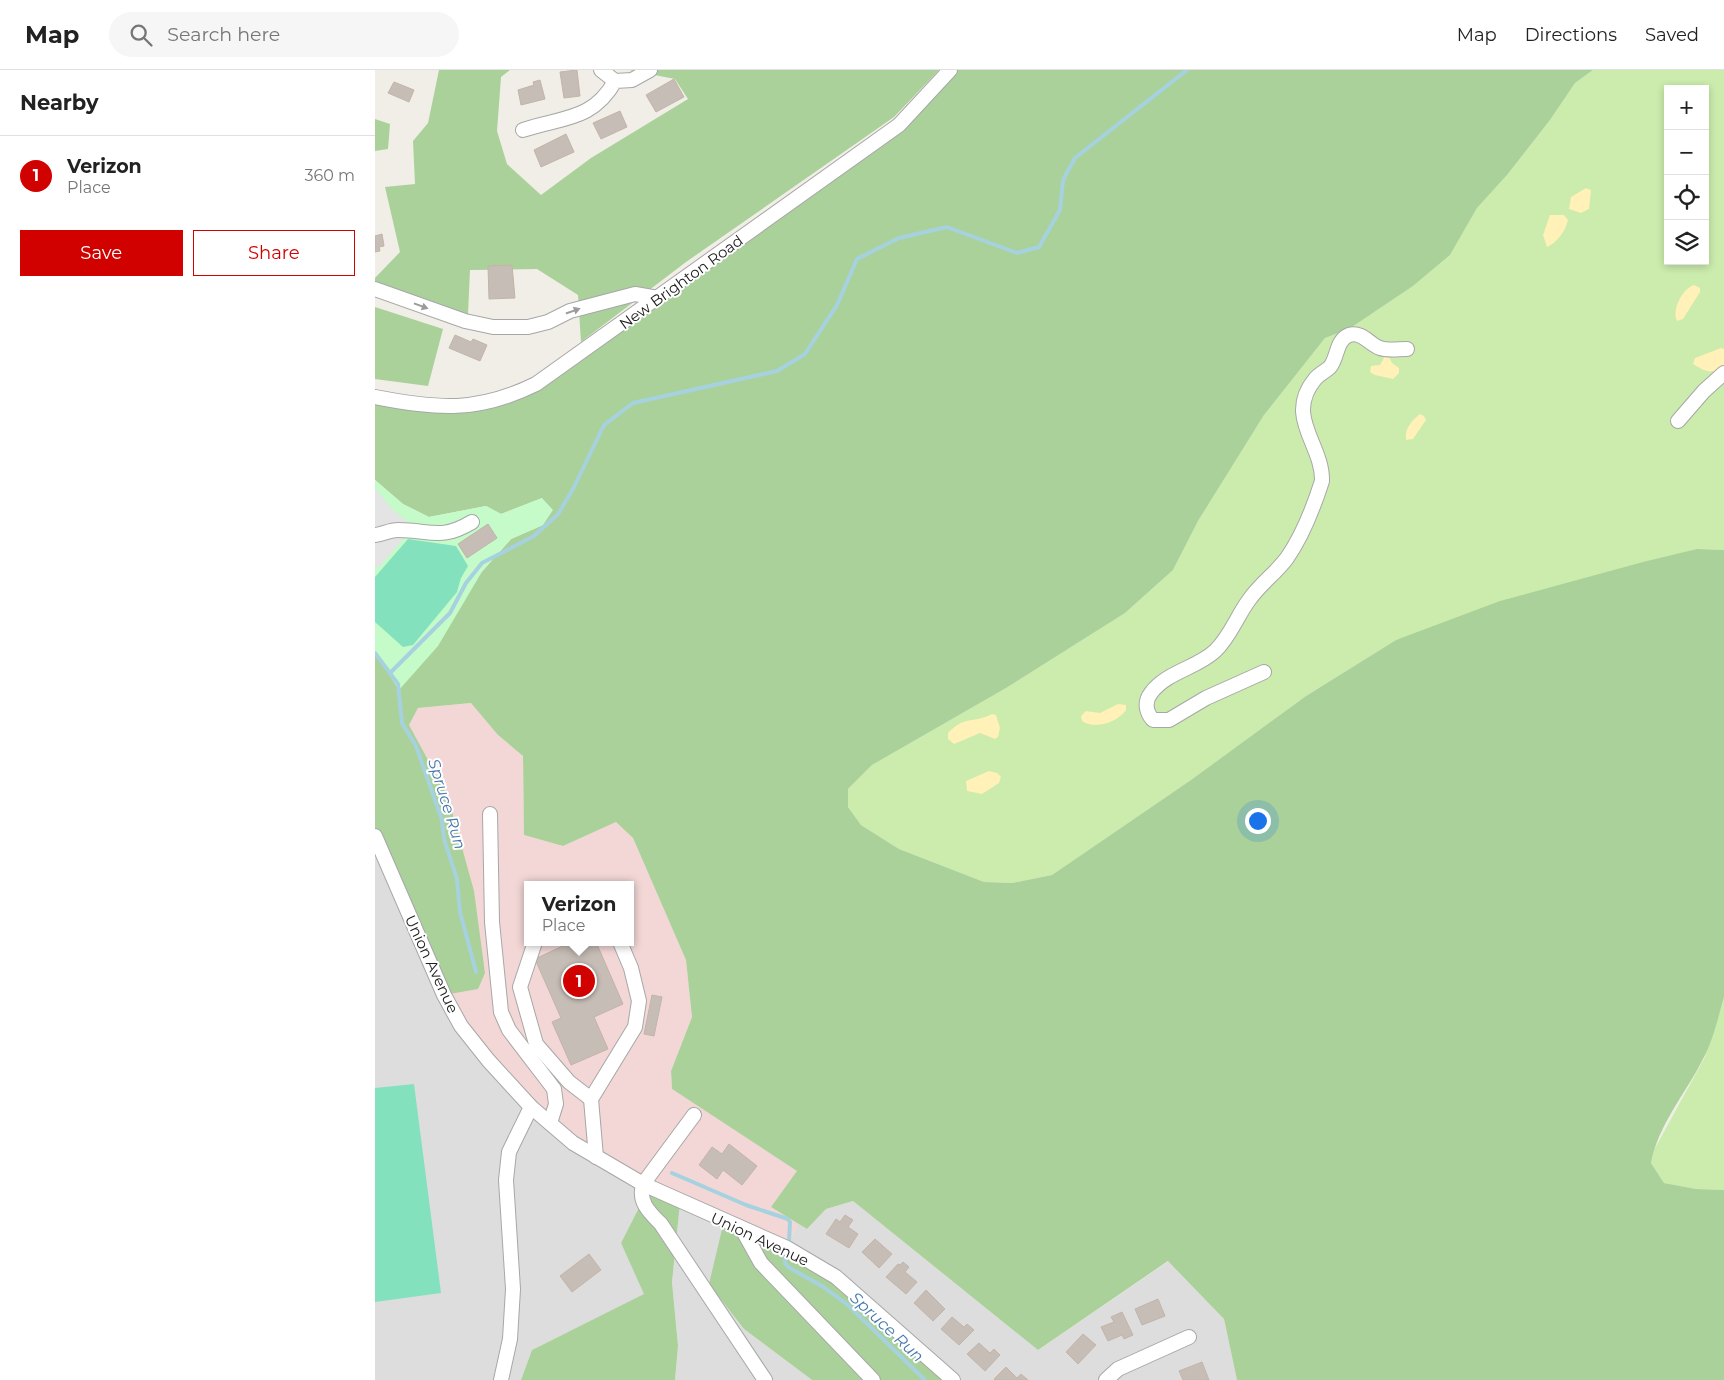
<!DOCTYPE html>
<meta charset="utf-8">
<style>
:root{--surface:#fff;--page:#f6f6f6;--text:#222;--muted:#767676;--line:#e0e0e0;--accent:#d10100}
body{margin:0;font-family:Montserrat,sans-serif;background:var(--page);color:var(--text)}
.controls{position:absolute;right:15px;top:15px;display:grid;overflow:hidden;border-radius:0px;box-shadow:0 2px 8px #0003}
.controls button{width:45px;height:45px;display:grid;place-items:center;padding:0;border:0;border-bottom:1px solid var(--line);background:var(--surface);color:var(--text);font:25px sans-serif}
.you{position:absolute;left:882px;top:750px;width:18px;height:18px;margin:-12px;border:4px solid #fff;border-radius:50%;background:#1a73e8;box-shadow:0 0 0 8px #1a73e833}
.badge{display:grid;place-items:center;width:32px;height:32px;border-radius:50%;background:var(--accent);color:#fff;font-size:16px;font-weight:700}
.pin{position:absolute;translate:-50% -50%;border:2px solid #fff;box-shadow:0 1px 5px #0006}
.popup{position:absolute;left:149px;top:811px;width:110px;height:65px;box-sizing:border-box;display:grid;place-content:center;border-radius:0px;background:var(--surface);filter:drop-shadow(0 1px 4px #0005);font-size:16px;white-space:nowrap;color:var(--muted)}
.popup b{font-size:19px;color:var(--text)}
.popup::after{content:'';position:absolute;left:50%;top:100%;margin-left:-10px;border:10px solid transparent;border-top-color:var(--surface)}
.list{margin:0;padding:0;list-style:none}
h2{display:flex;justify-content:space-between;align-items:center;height:65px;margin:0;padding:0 20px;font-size:21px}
h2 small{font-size:16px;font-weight:400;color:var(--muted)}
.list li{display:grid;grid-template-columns:32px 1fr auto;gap:15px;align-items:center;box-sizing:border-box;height:80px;padding:0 20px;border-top:1px solid var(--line)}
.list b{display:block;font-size:19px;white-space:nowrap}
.list p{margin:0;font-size:16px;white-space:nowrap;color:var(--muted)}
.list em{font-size:16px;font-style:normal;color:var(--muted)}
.actions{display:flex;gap:10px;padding:15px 20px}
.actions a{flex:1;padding:11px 0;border:1px solid var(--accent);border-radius:0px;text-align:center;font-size:18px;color:var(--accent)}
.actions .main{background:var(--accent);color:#fff}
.icon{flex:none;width:28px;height:28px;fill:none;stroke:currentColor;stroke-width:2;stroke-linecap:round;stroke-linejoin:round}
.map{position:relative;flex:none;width:1349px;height:1310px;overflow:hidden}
header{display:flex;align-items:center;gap:30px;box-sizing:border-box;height:70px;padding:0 25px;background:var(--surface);border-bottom:1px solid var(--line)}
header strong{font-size:24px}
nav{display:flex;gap:28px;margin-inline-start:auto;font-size:18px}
.search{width:350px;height:45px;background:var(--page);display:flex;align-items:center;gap:12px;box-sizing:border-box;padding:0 18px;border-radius:28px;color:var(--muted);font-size:19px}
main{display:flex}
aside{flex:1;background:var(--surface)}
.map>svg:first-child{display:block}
.residential{fill:#dedddd}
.commercial{fill:#f2d7d6;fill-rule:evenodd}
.grass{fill:#cbecac;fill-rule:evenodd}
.forest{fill:#aad19a}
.sand{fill:#fff1b7}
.park{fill:#c4fbc8}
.pitch{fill:#83e2bd}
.parking{fill:#e4e4e4}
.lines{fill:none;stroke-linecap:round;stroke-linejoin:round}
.stream{stroke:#a6d2df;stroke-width:4}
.building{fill:#c6bdb6;stroke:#c3b4a8}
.minor-casing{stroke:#a7a7a7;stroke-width:16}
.minor{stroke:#fff;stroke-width:14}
.oneway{fill:#9b9b9b}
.labels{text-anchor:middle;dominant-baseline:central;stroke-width:4;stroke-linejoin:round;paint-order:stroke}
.street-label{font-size:15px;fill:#202020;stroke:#fff}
.water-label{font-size:16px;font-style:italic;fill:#4679ac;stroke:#fff}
</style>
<header>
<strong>Map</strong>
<div class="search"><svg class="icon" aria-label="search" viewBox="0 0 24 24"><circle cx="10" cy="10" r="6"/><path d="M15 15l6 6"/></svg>Search here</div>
<nav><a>Map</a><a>Directions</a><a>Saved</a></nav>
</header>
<main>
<aside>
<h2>Nearby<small></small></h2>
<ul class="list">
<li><span class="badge">1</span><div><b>Verizon</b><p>Place</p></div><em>360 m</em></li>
</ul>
<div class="actions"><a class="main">Save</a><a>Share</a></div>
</aside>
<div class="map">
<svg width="1349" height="1310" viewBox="0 0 1349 1310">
<rect width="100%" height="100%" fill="#f1eee7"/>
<g class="residential">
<polygon points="0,766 69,926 274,1118 246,1173 270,1224 157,1280 146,1310 0,1310"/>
<polygon points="478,1131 663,1280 794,1191 849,1249 862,1310 578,1310 412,1178 423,1153 432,1159 451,1139"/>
<polygon points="305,1133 349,1151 369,1259 437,1310 300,1310 303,1276 297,1212"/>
</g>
<path class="commercial" d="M 97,633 L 123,665 L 148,686 L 149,765 L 188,776 L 241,752 L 258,768 L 311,889 L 317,947 L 296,1001 L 297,1019 L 423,1101 L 396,1137 L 423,1153 L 412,1178 L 274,1118 L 156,1037 L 69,925 L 34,655 L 43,638 ZM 153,815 L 255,815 L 255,872 L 153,872 Z"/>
<g class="grass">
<path d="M 1218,0 L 1349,0 L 1349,480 L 1322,479 L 1021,570 L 931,626 L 816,710 L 677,805 L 637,813 L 609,812 L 524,779 L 486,755 L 473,737 L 473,719 L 497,695 L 631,618 L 750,543 L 798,500 L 823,451 L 889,345 L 950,268 L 974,259 L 1038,216 L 1075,185 L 1102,138 L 1132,105 L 1175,50 L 1200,13 ZM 1293,19 L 1330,19 L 1330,191 L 1293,191 Z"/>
<polygon points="1349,927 1349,1120 1321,1119 1289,1113 1276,1093 1279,1080 1330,987"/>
</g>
<g class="forest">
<polygon points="64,0 135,0 126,7 122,61 132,94 166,125 216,88 313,29 300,9 254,0 564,0 519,47 311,192 206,272 203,225 162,199 95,200 93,244 46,233 0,213 0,208 25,182 10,117 40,114 38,71 53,53"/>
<path d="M 575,0 L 1218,0 L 1200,13 L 1175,50 L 1132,105 L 1102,138 L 1075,185 L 1038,216 L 974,259 L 950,268 L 889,345 L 823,451 L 798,500 L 750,543 L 631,618 L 497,695 L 473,719 L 473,737 L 486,755 L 524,779 L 609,812 L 637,813 L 677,805 L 816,710 L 931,626 L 1021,570 L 1125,531 L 1268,492 L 1322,479 L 1349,480 L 1349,927 C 1343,947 1338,971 1328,989 C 1311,1023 1283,1055 1276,1093 L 1289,1113 L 1321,1119 L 1349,1120 L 1349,1310 L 862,1310 L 849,1249 L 793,1191 L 663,1280 L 478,1131 L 451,1139 L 432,1159 L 396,1137 L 422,1101 L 297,1019 L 296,1001 L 317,947 L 311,890 L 258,768 L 241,752 L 188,776 L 149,765 L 148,686 L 123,665 L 96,633 L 43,638 L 34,655 L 73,727 L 99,821 L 110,903 L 103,919 L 69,925 L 0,766 L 0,570 L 104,505 L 136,469 L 168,455 L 167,428 L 126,444 L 111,436 L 54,447 L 28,434 L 0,410 L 0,327 L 44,334 L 138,325 L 524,55 Z"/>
<polygon points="0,49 15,54 13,79 0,81"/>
<polygon points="0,237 68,259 53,316 0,309"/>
<polygon points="274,1118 305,1133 297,1212 303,1276 300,1310 146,1310 157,1280 269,1224 246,1173"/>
<polygon points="349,1151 461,1207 578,1310 437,1310 369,1259 334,1214"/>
</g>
<g class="sand">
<polygon points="1211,118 1216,120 1214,139 1206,143 1194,139 1196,127"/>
<path d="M 1175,145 L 1189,145 L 1193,150 C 1191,160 1182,173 1172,177 L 1168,165 Z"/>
<path d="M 1319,215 L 1325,218 L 1325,222 L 1308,249 L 1302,251 C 1296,240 1308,218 1319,215 Z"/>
<path d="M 1346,278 L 1349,279 L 1349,295 C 1338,306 1329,301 1318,294 L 1320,288 Z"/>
<polygon points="1010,286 1014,287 1017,293 1024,298 1024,303 1018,309 1000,305 995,302 996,296 1005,295"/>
<path d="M 1045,344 L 1049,346 L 1051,350 L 1038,369 L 1031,370 C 1029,359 1037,350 1045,344 Z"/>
<path d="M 743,634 L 751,635 L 751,640 C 743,652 720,660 707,651 L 706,646 L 711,641 L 725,643 Z"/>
<path d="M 617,644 L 621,645 L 625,658 L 623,667 L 620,669 L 605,663 L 579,674 L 573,669 L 573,663 C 590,645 597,654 617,644 Z"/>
<polygon points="614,701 622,703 626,707 624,713 607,724 592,721 591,711"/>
</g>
<polygon class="park" points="0,410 28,434 54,447 111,436 126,444 167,428 178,440 168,455 136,469 108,500 63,576 24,620 0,583"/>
<g class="pitch">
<polygon points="33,469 81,476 93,496 86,508 82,522 38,575 28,577 0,552 0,507"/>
<polygon points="39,1014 66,1223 0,1232 0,1018"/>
</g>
<polygon class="parking" points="0,418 19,441 33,452 30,467 3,498 0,495"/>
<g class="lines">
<g class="stream">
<polyline points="0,583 23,614 27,653 41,676 67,750 69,769 82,809 85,842 101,902"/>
<polyline points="16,602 75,543 91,513 107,493 159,466 183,444 198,419 229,355 258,333 402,301 430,284 462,235 482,189 524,168 572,157 642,183 664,177 685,140 688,110 700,88 812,0"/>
<polyline points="297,1103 371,1135 413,1149 415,1152 414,1171"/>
<polyline points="410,1187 410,1193 413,1197 447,1216 473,1235 550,1310"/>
</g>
</g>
<g class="building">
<polygon points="202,0 205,26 189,28 185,2"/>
<polygon points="299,9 309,27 281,42 271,25"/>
<polygon points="165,10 170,29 146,35 143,20 159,15 158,12"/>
<polygon points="19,12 39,20 34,32 13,23"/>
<polygon points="245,41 252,57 226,69 218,53"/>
<polygon points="191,64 199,82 166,97 159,80"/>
<polygon points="7,164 9,176 4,177 5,181 0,182 0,166"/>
<polygon points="137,195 140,228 114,229 113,196"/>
<polygon points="80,265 96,272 98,269 112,275 105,291 74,278"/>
<polygon points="113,454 122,468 92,488 83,474"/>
<polygon points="196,872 221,872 248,934 219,947 233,979 196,995 177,952 186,948 160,889"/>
<polygon points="277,925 287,927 279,966 269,964"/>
<polygon points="354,1074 382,1096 367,1115 348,1100 342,1109 324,1095 337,1077 347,1084"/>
<polygon points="470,1145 478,1150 473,1157 483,1164 474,1178 451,1164 461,1149 465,1152"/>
<polygon points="500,1169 517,1184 504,1198 487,1182"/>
<polygon points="214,1184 226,1200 197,1222 185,1206"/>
<polygon points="528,1192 534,1197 530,1202 542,1212 531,1224 511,1207 523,1194 525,1195"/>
<polygon points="551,1220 570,1239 558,1251 539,1233"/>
<polygon points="783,1229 790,1246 767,1255 760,1239"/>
<polygon points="747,1242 758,1265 749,1269 747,1265 733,1271 726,1257 739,1252 736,1247"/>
<polygon points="577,1247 589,1257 592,1254 599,1260 584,1275 566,1259"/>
<polygon points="708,1264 721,1275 703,1294 691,1282"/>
<polygon points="604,1273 615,1283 619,1279 625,1285 610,1301 592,1284"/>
<polygon points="827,1292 834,1310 808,1310 804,1301"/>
<polygon points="631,1297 642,1308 646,1304 653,1310 620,1310 619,1309"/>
</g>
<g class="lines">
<g class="minor-casing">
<g id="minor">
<polyline points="226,0 240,11"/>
<path d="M 148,60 C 186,47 218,51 240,11 L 257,10 L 275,0"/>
<polyline points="0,219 90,251 118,257 153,257 173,252 195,241 260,224 283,228"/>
<path d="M 0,327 C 63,339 102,343 161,314 L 524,55 L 575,0"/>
<polyline points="1303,351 1329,321 1349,303"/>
<path d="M 0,465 C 8,464 15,460 23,460 C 56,460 65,471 97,452"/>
<path d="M 889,602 L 831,628 L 794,650 L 778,650 C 771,642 769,632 776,623 C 791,602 822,598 840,581 C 855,567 862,546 874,530 C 885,514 901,503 912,488 C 928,465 939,436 947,411 C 948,374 909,347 940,309 C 944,304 951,301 955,297 C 963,287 961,270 974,265 C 987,261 995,275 1005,278 C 1013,281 1023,279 1032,279"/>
<polyline points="115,744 117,852 126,942 134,960 179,1019 181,1034 175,1053"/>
<polyline points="0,766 69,925 86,956 113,990 156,1037 198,1073 268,1114 412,1178 461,1207 578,1310"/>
<polyline points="160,872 145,917 161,974 194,1012 216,1029"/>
<path d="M 319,1045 L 268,1114 C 263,1132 274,1142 286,1154 L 390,1310"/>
<polyline points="221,1087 216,1029 260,957 264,931 256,898 245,872"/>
<polyline points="367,1159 386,1193 498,1310"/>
<polyline points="126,1310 135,1269 138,1219 131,1110 134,1082 156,1037"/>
<polyline points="731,1310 743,1299 814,1267"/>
</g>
</g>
<use href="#minor" class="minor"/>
</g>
<defs><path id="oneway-solid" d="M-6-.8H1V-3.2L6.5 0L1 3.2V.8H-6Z" transform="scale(1.25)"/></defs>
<g class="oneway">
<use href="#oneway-solid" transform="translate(46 236) rotate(20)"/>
<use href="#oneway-solid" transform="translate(198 241) rotate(-19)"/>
</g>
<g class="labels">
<g class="street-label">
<text transform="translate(306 212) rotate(-36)">New Brighton Road</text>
<text transform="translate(57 894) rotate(65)">Union Avenue</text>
<text transform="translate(385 1169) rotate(25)">Union Avenue</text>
</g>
<g class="water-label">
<text transform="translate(72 734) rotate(73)">Spruce Run</text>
<text transform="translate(512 1257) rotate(43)">Spruce Run</text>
</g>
</g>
</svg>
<div class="controls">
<button>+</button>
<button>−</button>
<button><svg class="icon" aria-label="locate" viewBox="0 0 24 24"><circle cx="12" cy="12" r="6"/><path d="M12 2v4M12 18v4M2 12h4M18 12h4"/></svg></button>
<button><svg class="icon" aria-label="layers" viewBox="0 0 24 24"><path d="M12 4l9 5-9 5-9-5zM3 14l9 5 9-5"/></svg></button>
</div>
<div class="you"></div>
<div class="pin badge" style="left:204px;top:911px">1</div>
<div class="popup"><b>Verizon</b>Place</div>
</div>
</main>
